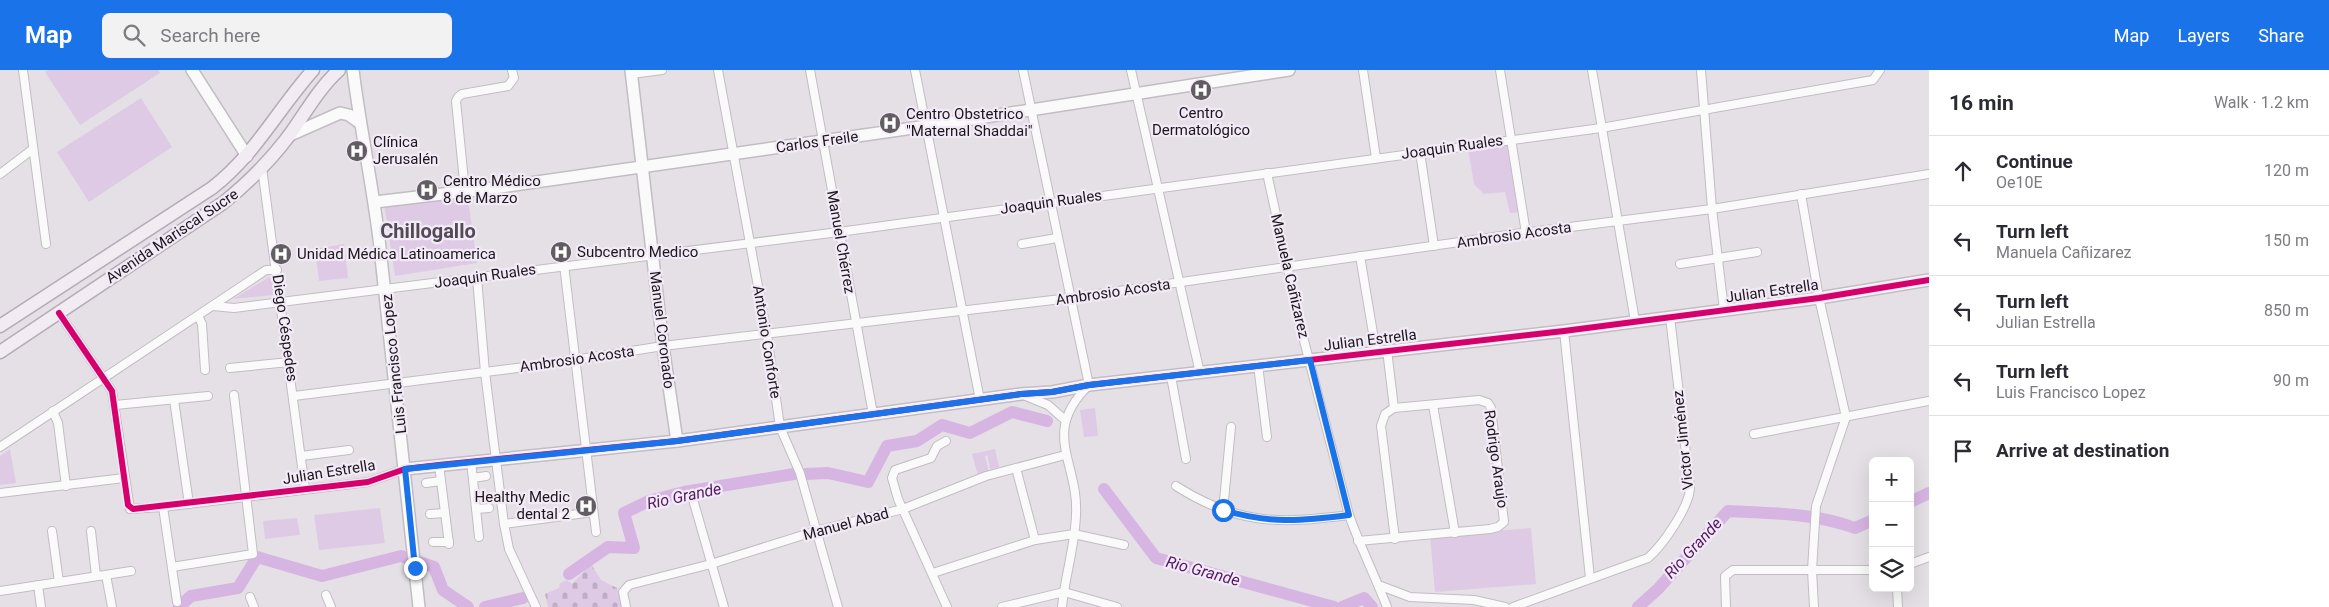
<!DOCTYPE html>
<meta charset="utf-8">
<style>
:root{--surface:#fff;--page:#f2f2f3;--text:#2b2b33;--muted:#7c7c81;--line:#e1e1e2;--accent:#1a73e8}
body{margin:0;font-family:Roboto,sans-serif;background:var(--page);color:var(--text)}
.controls{position:absolute;right:15px;bottom:15px;display:grid;overflow:hidden;border-radius:8px;box-shadow:0 5px 20px #0002}
.controls button{width:45px;height:45px;display:grid;place-items:center;padding:0;border:0;border-bottom:1px solid var(--line);background:var(--surface);color:var(--text);font:25px sans-serif}
.stop{position:absolute;width:15px;height:15px;margin:-11px;border:4px solid #1a73e8;border-radius:50%;background:#fff}
.stop.end{background:#1a73e8;border-color:#fff;box-shadow:0 1px 5px #0008}
.list{margin:0;padding:0;list-style:none}
h2{display:flex;justify-content:space-between;align-items:center;height:65px;margin:0;padding:0 20px;font-size:21px}
h2 small{font-size:16px;font-weight:400;color:var(--muted)}
.list li{display:grid;grid-template-columns:32px 1fr auto;gap:15px;align-items:center;box-sizing:border-box;height:70px;padding:0 20px;border-top:1px solid var(--line)}
.list b{display:block;font-size:19px;white-space:nowrap}
.list p{margin:0;font-size:16px;white-space:nowrap;color:var(--muted)}
.list em{font-size:16px;font-style:normal;color:var(--muted)}
.icon{flex:none;width:28px;height:28px;fill:none;stroke:currentColor;stroke-width:2;stroke-linecap:round;stroke-linejoin:round}
.map{position:relative;flex:none;width:1929px;height:537px;overflow:hidden}
header{display:flex;align-items:center;gap:30px;box-sizing:border-box;height:70px;padding:0 25px;background:var(--accent);color:#fff}
header strong{font-size:24px}
nav{display:flex;gap:28px;margin-inline-start:auto;font-size:18px}
.search{width:350px;height:45px;background:var(--page);display:flex;align-items:center;gap:12px;box-sizing:border-box;padding:0 18px;border-radius:8px;color:var(--muted);font-size:19px}
main{display:flex}
aside{flex:1;background:var(--surface)}
.map>svg:first-child{display:block}
.green{fill:#decae5}
.cemetery{fill:url(#cemetery-stones)}
.lines{fill:none;stroke-linecap:round;stroke-linejoin:round}
.river{stroke:#d7b5e2;stroke-width:12}
.street-casing{stroke:#c1bdc2;stroke-width:10}
.secondary-casing{stroke:#c1bdc2;stroke-width:14}
.primary-casing{stroke:#b5aab8;stroke-width:15}
.street{stroke:#fbfafb;stroke-width:8}
.secondary{stroke:#fbfafb;stroke-width:11}
.primary{stroke:#f1ebf2;stroke-width:12}
.cycleway-casing{stroke:#f3eaf7;stroke-width:9}
.cycleway{stroke:#d6006c;stroke-width:6}
.route{stroke:#1a73e8;stroke-width:6}
.labels{text-anchor:middle;dominant-baseline:central;stroke-width:4.5;stroke-linejoin:round;paint-order:stroke}
.poi-label{font-size:15px;fill:#1b171c;stroke:#f3eaf7;text-anchor:start}
.street-label{font-size:15px;fill:#1b171c;stroke:#f3eaf7}
.water-label{font-size:16px;font-style:italic;fill:#521a63;stroke:#f3eaf7}
.district-label{font-size:20px;font-weight:bold;fill:#524a55;stroke:#f3eaf7}
</style>
<header>
<strong>Map</strong>
<div class="search"><svg class="icon" aria-label="search" viewBox="0 0 24 24"><circle cx="10" cy="10" r="6"/><path d="M15 15l6 6"/></svg>Search here</div>
<nav><a>Map</a><a>Layers</a><a>Share</a></nav>
</header>
<main>
<div class="map">
<svg width="1929" height="537" viewBox="0 0 1929 537">
<defs>
<pattern id="cemetery-stones" width="16" height="16" patternUnits="userSpaceOnUse" patternTransform="scale(1.25)"><rect width="16" height="16" fill="#decae5"/><path d="M2 7V4a2 2 0 0 1 4 0v3zM10 15v-3a2 2 0 0 1 4 0v3z" fill="#beadc4"/></pattern>
</defs>
<rect width="100%" height="100%" fill="#e5e0e6"/>
<g class="green">
<polygon points="49,0 158,0 160,3 80,55 45,2"/>
<polygon points="141,28 172,77 89,132 57,82"/>
<polygon points="1505,66 1519,142 1510,143 1505,122 1484,124 1474,114 1467,72"/>
<polygon points="467,122 477,193 395,206 384,134"/>
<polygon points="344,174 348,208 319,211 315,179"/>
<polygon points="271,206 274,225 233,229"/>
<polygon points="1095,338 1098,366 1084,367 1080,340"/>
<polygon points="10,379 16,413 0,415 0,386"/>
<polygon points="995,379 999,397 990,399 987,383 988,385 985,386 989,402 978,405 972,384"/>
<polygon points="380,438 385,473 319,480 314,445"/>
<polygon points="297,448 300,465 265,469 263,451"/>
<polygon points="1531,458 1536,514 1435,522 1430,466"/>
</g>
<polygon class="cemetery" points="591,494 601,510 617,518 622,537 548,537 545,524 559,518 560,513 567,510 572,514"/>
<g class="lines">
<g class="river">
<polyline points="806,404 828,403 868,412 887,376 917,371 942,355 970,363 1012,342 1047,351"/>
<polyline points="1104,419 1156,488 1334,537"/>
<polyline points="1910,432 1929,423"/>
<polyline points="569,504 608,477 634,478 624,443 649,431 684,422 794,404"/>
<polyline points="179,537 191,526 238,518 257,487 322,506 401,486 434,497 443,520 468,537"/>
<polyline points="485,537 523,528"/>
<polyline points="1342,537 1364,528 1372,537"/>
<path d="M 1638,537 L 1658,519 L 1728,441 C 1771,443 1815,443 1855,458 L 1873,450"/>
</g>
<g class="street-casing">
<g id="street">
<polyline points="23,0 46,174"/>
<polyline points="718,0 767,265 780,357 800,403 838,537"/>
<polyline points="810,0 873,344"/>
<polyline points="915,0 980,330"/>
<path d="M 1023,0 L 1089,315 C 1040,363 1079,392 1076,445 C 1075,476 1065,506 1062,537"/>
<polyline points="1131,0 1200,303"/>
<polyline points="1363,0 1376,88"/>
<polyline points="1500,0 1526,163"/>
<polyline points="1592,0 1635,251"/>
<polyline points="1701,0 1712,139 1724,240"/>
<polyline points="632,4 662,0"/>
<polyline points="1420,82 1434,176"/>
<polyline points="262,98 305,419"/>
<path d="M 1267,103 L 1300,255 L 1349,445 C 1360,476 1375,506 1387,537"/>
<polyline points="0,104 33,79"/>
<polyline points="465,121 456,31 458,27 462,24 508,16 514,8 512,0"/>
<polyline points="1801,124 1819,228 1846,347 1816,436 1812,500 1814,537"/>
<polyline points="1022,174 1057,168"/>
<polyline points="1360,186 1376,281"/>
<polyline points="1680,194 1757,182"/>
<polyline points="564,195 596,462"/>
<polyline points="477,208 485,302 504,454 509,479 536,537"/>
<polyline points="213,236 234,238 281,232 839,162 1601,58 1873,10 1880,0"/>
<polyline points="59,243 112,321 130,439 163,437 368,412 405,399"/>
<polyline points="198,246 202,254 205,300"/>
<polyline points="1564,261 1590,508"/>
<polyline points="1387,280 1394,338 1385,344 1381,356 1395,469"/>
<polyline points="1258,295 1267,367"/>
<polyline points="230,298 289,292"/>
<polyline points="1171,306 1186,389"/>
<polyline points="294,326 549,294 663,276 1070,228 1515,164 1712,139 1929,104"/>
<polyline points="1026,326 1048,335 1065,350"/>
<polyline points="174,330 189,434"/>
<polyline points="115,335 208,326"/>
<polyline points="1433,335 1455,463"/>
<polyline points="53,341 58,353 66,416"/>
<polyline points="1754,364 1929,331"/>
<polyline points="946,371 937,376 931,388 895,400 892,408 898,429 947,537"/>
<polyline points="0,377 266,200 277,200"/>
<polyline points="301,386 349,380"/>
<polyline points="471,391 479,467"/>
<polyline points="439,395 449,474"/>
<polyline points="1016,398 1035,470"/>
<polyline points="473,408 486,406"/>
<polyline points="426,413 441,411"/>
<path d="M 1176,416 C 1237,455 1280,454 1349,445"/>
<polyline points="0,423 124,408"/>
<polyline points="694,433 724,537"/>
<polyline points="163,437 177,532"/>
<polyline points="476,439 489,438"/>
<polyline points="1223,441 1231,357"/>
<polyline points="430,444 445,443"/>
<polyline points="504,454 593,442"/>
<polyline points="52,461 59,512"/>
<polyline points="91,461 96,506"/>
<polyline points="1358,471 1490,459 1498,457 1504,452 1491,338 1488,333 1479,330 1394,338"/>
<polyline points="433,472 449,472"/>
<polyline points="1910,494 1929,487"/>
<polyline points="172,497 253,484 234,325"/>
<polyline points="933,503 1035,470 1074,464 1124,475"/>
<polyline points="106,505 112,537"/>
<polyline points="38,515 41,537"/>
<polyline points="1381,516 1410,527 1474,530 1505,537"/>
<polyline points="1897,518 1898,537"/>
<polyline points="0,521 131,501"/>
<polyline points="326,525 331,537"/>
<polyline points="250,527 254,537"/>
<polyline points="626,537 623,522 629,515 711,494 816,461 903,439 986,406 1065,385"/>
<polyline points="1002,537 1064,522 1117,537"/>
<path d="M 1513,537 L 1648,488 C 1663,475 1690,436 1690,417 L 1670,247"/>
<polyline points="1726,537 1725,506 1733,500 1873,500"/>
</g>
</g>
<g class="secondary-casing">
<g id="secondary">
<polyline points="192,0 247,86"/>
<path d="M 353,0 C 360,57 372,112 379,169 L 419,537"/>
<polyline points="631,0 663,276 677,371"/>
<polyline points="288,66 340,43 349,45 360,53"/>
<polyline points="375,132 494,118 927,56 1289,0"/>
<polyline points="405,399 677,371 1021,324 1052,322 1089,315 1564,261 1819,228 1929,210"/>
</g>
</g>
<g class="primary-casing">
<g id="primary">
<path d="M 0,256 L 212,118 C 255,85 278,39 313,0"/>
<path d="M 0,282 L 223,133 C 248,113 269,92 288,67 C 305,44 318,19 339,0"/>
</g>
</g>
<use href="#street" class="street"/>
<use href="#secondary" class="secondary"/>
<use href="#primary" class="primary"/>
<g class="cycleway-casing">
<polyline id="cycleway" points="59,243 112,321 128,435 133,439 368,412 405,399 439,395 677,371 1021,324 1052,322 1089,315 1564,261 1819,228 1929,210"/>
</g>
<use href="#cycleway" class="cycleway"/>
</g>
<g class="lines">
<path class="route" d="M 415,498 L 405,399 L 677,371 L 1021,324 L 1052,322 L 1089,315 L 1310,290 L 1349,445 C 1302,451 1269,454 1223,440"/>
</g>
<defs>
<g id="hospital-disc" transform="scale(1.125)"><circle r="9.5" fill="#625d63" stroke="#f3eaf7"/><path d="M-5-5h3v3.5h4V-5h3V5h-3V1.5h-4V5h-3Z" fill="#fff"/></g>
</defs>
<g fill-rule="evenodd">
<use href="#hospital-disc" x="1201" y="20"/>
<use href="#hospital-disc" x="890" y="53"/>
<use href="#hospital-disc" x="357" y="81"/>
<use href="#hospital-disc" x="427" y="120"/>
<use href="#hospital-disc" x="561" y="182"/>
<use href="#hospital-disc" x="281" y="184"/>
<use href="#hospital-disc" x="586" y="436"/>
</g>
<g class="labels">
<g class="poi-label">
<text x="1201" y="43" text-anchor="middle">Centro<tspan x="1201" dy="17">Dermatológico</tspan></text>
<text x="906" y="44">Centro Obstetrico<tspan x="906" dy="17">"Maternal Shaddai"</tspan></text>
<text x="373" y="72">Clínica<tspan x="373" dy="17">Jerusalén</tspan></text>
<text x="443" y="111">Centro Médico<tspan x="443" dy="17">8 de Marzo</tspan></text>
<text x="577" y="182">Subcentro Medico</text>
<text x="297" y="184">Unidad Médica Latinoamerica</text>
<text x="570" y="427" text-anchor="end">Healthy Medic<tspan x="570" dy="17">dental 2</tspan></text>
</g>
<g class="street-label">
<text transform="translate(817 72) rotate(-8)">Carlos Freile</text>
<text transform="translate(1452 77) rotate(-8)">Joaquin Ruales</text>
<text transform="translate(1051 132) rotate(-8)">Joaquin Ruales</text>
<text transform="translate(1514 165) rotate(-8)">Ambrosio Acosta</text>
<text transform="translate(172 166) rotate(-34)">Avenida Mariscal Sucre</text>
<text transform="translate(841 172) rotate(80)">Manuel Chérrez</text>
<text transform="translate(485 206) rotate(-8)">Joaquin Ruales</text>
<text transform="translate(1290 206) rotate(77)">Manuela Cañizarez</text>
<text transform="translate(1772 221) rotate(-8)">Julian Estrella</text>
<text transform="translate(1113 222) rotate(-8)">Ambrosio Acosta</text>
<text transform="translate(285 258) rotate(82)">Diego Céspedes</text>
<text transform="translate(662 260) rotate(83)">Manuel Coronado</text>
<text transform="translate(1370 270) rotate(-7)">Julian Estrella</text>
<text transform="translate(767 272) rotate(81)">Antonio Conforte</text>
<text transform="translate(577 289) rotate(-8)">Ambrosio Acosta</text>
<text transform="translate(394 294) rotate(-96)">Luis Francisco Lopez</text>
<text transform="translate(1683 370) rotate(-96)">Victor Jiménez</text>
<text transform="translate(1496 389) rotate(82)">Rodrigo Araujo</text>
<text transform="translate(329 402) rotate(-9)">Julian Estrella</text>
<text transform="translate(846 454) rotate(-15)">Manuel Abad</text>
</g>
<g class="water-label">
<text transform="translate(684 426) rotate(-12)">Rio Grande</text>
<text transform="translate(1693 478) rotate(-47)">Rio Grande</text>
<text transform="translate(1203 501) rotate(15)">Rio Grande</text>
</g>
<g class="district-label">
<text x="428" y="161">Chillogallo</text>
</g>
</g>
</svg>
<div class="controls">
<button>+</button>
<button>−</button>
<button><svg class="icon" aria-label="layers" viewBox="0 0 24 24"><path d="M12 4l9 5-9 5-9-5zM3 14l9 5 9-5"/></svg></button>
</div>
<div class="stop" style="left:1223px;top:440px"></div>
<div class="stop end" style="left:415px;top:498px"></div>
</div>
<aside>
<h2>16 min<small>Walk · 1.2 km</small></h2>
<ul class="list">
<li><svg class="icon" aria-label="ahead" viewBox="0 0 24 24"><path d="M12 20V5M6 11l6-6 6 6"/></svg><div><b>Continue</b><p>Oe10E</p></div><em>120 m</em></li>
<li><svg class="icon" aria-label="left" viewBox="0 0 24 24"><path d="M17 20v-9H6M10 6l-5 5 5 5"/></svg><div><b>Turn left</b><p>Manuela Cañizarez</p></div><em>150 m</em></li>
<li><svg class="icon" aria-label="left" viewBox="0 0 24 24"><path d="M17 20v-9H6M10 6l-5 5 5 5"/></svg><div><b>Turn left</b><p>Julian Estrella</p></div><em>850 m</em></li>
<li><svg class="icon" aria-label="left" viewBox="0 0 24 24"><path d="M17 20v-9H6M10 6l-5 5 5 5"/></svg><div><b>Turn left</b><p>Luis Francisco Lopez</p></div><em>90 m</em></li>
<li><svg class="icon" aria-label="arrive" viewBox="0 0 24 24"><path d="M6 21V4h12l-3 4 3 4H6"/></svg><div><b>Arrive at destination</b></div></li>
</ul>
</aside>
</main>
